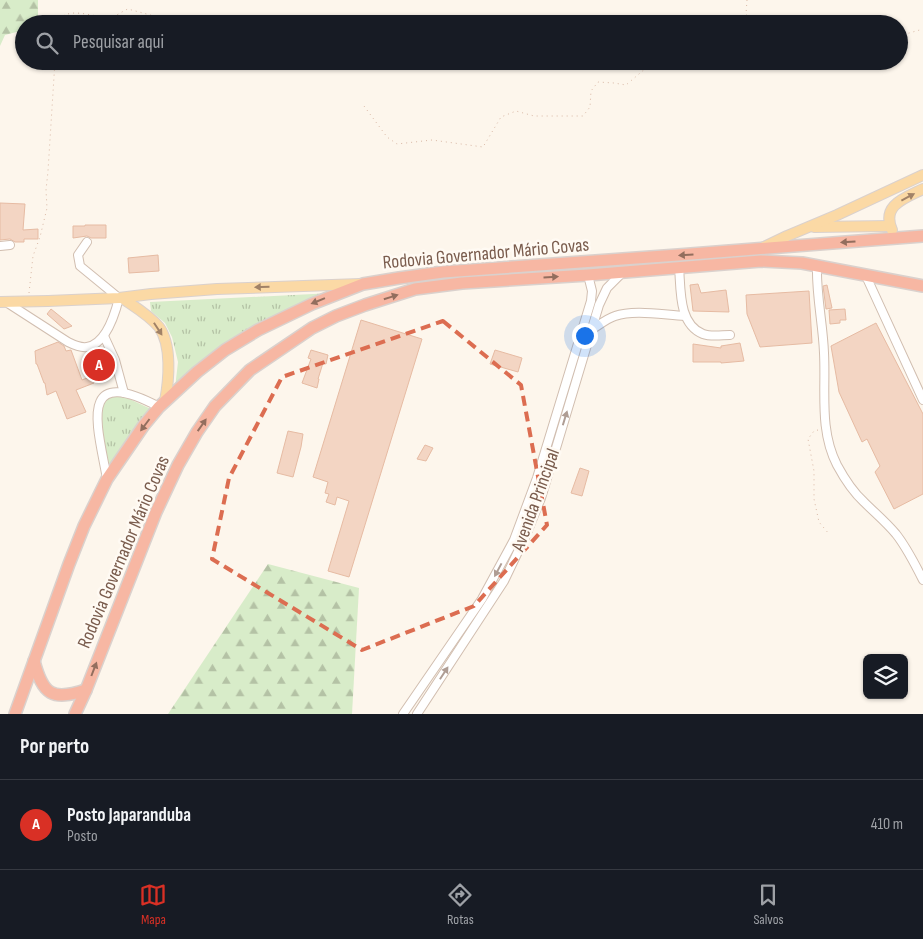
<!DOCTYPE html>
<html lang="pt">
<meta charset="utf-8">
<style>
:root{--surface:#171b24;--page:#242831;--text:#f1f3f6;--muted:#9ea1a6;--line:#363941;--accent:#d93025}
body{margin:0;font-family:"Sofia Sans Condensed",sans-serif;background:var(--page);color:var(--text)}
.controls{position:absolute;right:15px;bottom:15px;display:grid;overflow:hidden;border-radius:8px;box-shadow:0 1px 4px #0004}
.controls button{width:45px;height:45px;display:grid;place-items:center;padding:0;border:0;border-bottom:1px solid var(--line);background:var(--surface);color:var(--text);font:25px sans-serif}
.you{position:absolute;left:584px;top:335px;width:18px;height:18px;margin:-12px;border:4px solid #fff;border-radius:50%;background:#1a73e8;box-shadow:0 0 0 8px #1a73e833}
.badge{display:grid;place-items:center;width:32px;height:32px;border-radius:50%;background:var(--accent);color:#fff;font-size:16px;font-weight:700}
.pin{position:absolute;translate:-50% -50%;border:2px solid #fff;box-shadow:0 1px 5px #0006}
.list{margin:0;padding:0;list-style:none}
h2{display:flex;justify-content:space-between;align-items:center;height:65px;margin:0;padding:0 20px;font-size:21px}
h2 small{font-size:16px;font-weight:400;color:var(--muted)}
.list li{display:grid;grid-template-columns:32px 1fr auto;gap:15px;align-items:center;box-sizing:border-box;height:90px;padding:0 20px;border-top:1px solid var(--line)}
.list b{display:block;font-size:19px;white-space:nowrap}
.list p{margin:0;font-size:16px;white-space:nowrap;color:var(--muted)}
.list em{font-size:16px;font-style:normal;color:var(--muted)}
.icon{flex:none;width:28px;height:28px;fill:none;stroke:currentColor;stroke-width:2;stroke-linecap:round;stroke-linejoin:round}
.map{position:relative;flex:none;width:923px;height:714px;overflow:hidden}
.search{position:absolute;background:var(--surface);box-shadow:0 1px 4px #0004;left:15px;right:15px;top:15px;height:55px;display:flex;align-items:center;gap:12px;box-sizing:border-box;padding:0 18px;border-radius:28px;color:var(--muted);font-size:19px}
.sheet{height:155px;background:var(--surface)}
nav{display:flex;justify-content:space-around;align-items:center;box-sizing:border-box;height:70px;border-top:1px solid var(--line);background:var(--surface);font-size:14px;color:var(--muted)}
nav a{display:grid;justify-items:center;gap:2px}
nav .on{color:var(--accent)}
.map>svg:first-child{display:block}
.grass{fill:url(#grass-tufts)}
.forest{fill:url(#forest-firs)}
.building{fill:#f3d5c3;stroke:#e6bba3}
.lines{fill:none;stroke-linecap:round;stroke-linejoin:round}
.minor-casing{stroke:#d1beb0;stroke-width:10}
.major-casing{stroke:#dad1cd;stroke-width:12}
.highway-casing{stroke:#dad1cd;stroke-width:14}
.path{stroke:#d9b8a5;stroke-width:1;stroke-dasharray:1 4;stroke-linecap:butt}
.minor{stroke:#fff;stroke-width:8}
.major{stroke:#fbd9a5;stroke-width:10}
.highway{stroke:#f7b7a3;stroke-width:11}
.oneway{fill:#a18267}
.oneway2{fill:#936e5e}
.oneway3{fill:#af9d94}
.marked{fill:none;stroke:#dc6d51;stroke-width:4;stroke-dasharray:10 6;stroke-linejoin:round}
.labels{text-anchor:middle;dominant-baseline:central;stroke-width:5;stroke-linejoin:round;paint-order:stroke}
.street-label{font-size:19px;fill:#7a5c4d;stroke:#fffaf3}
</style>
<div class="map">
<svg width="923" height="714" viewBox="0 0 923 714">
<defs>
<pattern id="grass-tufts" width="24" height="20" patternUnits="userSpaceOnUse" patternTransform="scale(1.25)"><rect width="24" height="20" fill="#d8ecc9"/><path d="M3 7l-1-3M5 7V3M7 7l1-3M15 17l-1-3M17 17v-4M19 17l1-3" fill="none" stroke="#b4c2a5"/></pattern>
<pattern id="forest-firs" width="22" height="20" patternUnits="userSpaceOnUse" patternTransform="scale(1.25)"><rect width="22" height="20" fill="#d8ecc9"/><path d="M5 1l3.5 6h-7zM16 11l3.5 6h-7z" fill="#b4c2a5"/></pattern>
</defs>
<rect width="100%" height="100%" fill="#fdf6ec"/>
<g class="grass">
<polygon points="333,293 289,309 237,338 175,388 178,362 172,337 165,323 151,311 150,302"/>
<polygon points="110,396 125,397 151,409 107,474 98,419 101,404"/>
</g>
<g class="forest">
<polygon points="0,0 38,0 38,24 24,24 24,30 5,35 0,46"/>
<polygon points="268,564 359,588 352,714 168,714"/>
</g>
<g class="building">
<polygon points="0,203 25,204 23,230 38,229 38,239 24,239 24,242 15,242 10,239 0,240"/>
<polygon points="85,225 106,225 106,238 91,238 87,236 73,238 73,226 85,226"/>
<polygon points="158,255 159,271 129,273 128,258"/>
<polygon points="698,284 701,293 726,290 729,312 693,311 690,285"/>
<polygon points="827,285 832,308 826,309 823,286"/>
<polygon points="809,291 812,343 760,347 747,314 746,295"/>
<polygon points="51,309 72,326 64,329 47,314"/>
<polygon points="845,309 846,320 840,320 840,323 830,324 829,310"/>
<polygon points="361,320 422,339 349,577 328,571 349,501 337,497 335,505 326,502 329,494 325,493 328,482 313,477"/>
<polygon points="876,323 923,414 923,494 894,509 875,472 880,466 867,439 862,442 839,392 831,346"/>
<polygon points="58,342 64,346 66,351 71,350 82,380 92,376 94,383 76,390 86,412 67,419 56,391 47,395 45,383 44,383 37,364 36,364 35,351"/>
<polygon points="740,343 744,361 721,363 721,362 693,362 693,344 721,348 721,346"/>
<polygon points="311,350 328,355 326,364 323,363 318,379 319,379 317,388 302,383 311,359 308,358"/>
<polygon points="495,350 522,358 518,372 490,364"/>
<polygon points="104,352 113,372 95,380 86,359"/>
<polygon points="288,431 303,434 301,447 293,477 277,473"/>
<polygon points="425,445 433,448 426,461 417,459"/>
<polygon points="580,468 589,471 582,496 571,493"/>
</g>
<g class="lines">
<g class="minor-casing">
<g id="minor">
<polyline points="0,246 10,245"/>
<path d="M 817,266 C 816,295 823,324 824,353 C 826,391 819,430 837,465 C 844,478 853,492 864,502 C 875,513 886,522 896,534 C 907,548 915,564 923,580"/>
<path d="M 679,267 C 681,289 678,324 703,334 C 711,337 722,335 730,335"/>
<polyline points="866,276 923,400"/>
<path d="M 6,302 L 68,342 C 74,345 81,348 87,347 C 106,344 115,314 119,298 L 80,266 L 78,255 L 87,242"/>
<path d="M 591,330 C 598,326 606,319 615,316 C 634,309 664,315 685,316"/>
<polyline points="104,336 115,360 124,393"/>
<path d="M 107,479 C 98,427 76,363 159,407"/>
<polyline points="403,714 482,599 514,540 537,478 591,301 592,291 588,275"/>
<polyline points="417,714 504,581 526,535 541,498 599,305 607,288 623,272"/>
</g>
</g>
<g class="major-casing">
<g id="major">
<polyline points="814,227 890,226"/>
<path d="M 892,230 C 881,205 905,198 923,189"/>
<polyline points="762,248 787,236 837,215 923,175"/>
<path d="M 122,298 C 135,307 149,315 159,327 C 172,345 169,380 165,401"/>
<polyline points="0,302 48,301 119,298 151,294 217,289 360,284"/>
</g>
</g>
<g class="highway-casing">
<g id="highway">
<path d="M 34,661 C 43,695 52,701 86,690"/>
<polyline points="15,714 69,564 84,526 107,479 144,425 159,407 197,372 225,350 258,330 312,304 363,284 399,278 443,272 678,255 923,236"/>
<polyline points="75,714 86,690 156,512 178,465 197,432 215,406 250,370 312,328 336,316 365,305 415,289 462,283 588,275 761,261 802,263 923,286"/>
</g>
</g>
<g class="path">
<polyline points="747,0 746,14 756,24"/>
<path d="M 58,24 C 64,3 96,19 110,17 C 116,17 122,11 128,9 L 154,16 L 163,16"/>
<polyline points="899,36 923,29"/>
<polyline points="364,106 387,137 397,144 432,140 483,147 501,117 516,111 534,116 583,116 590,107 591,91 598,82 614,83 626,85 646,68 671,61"/>
<polyline points="29,293 33,256 40,237 47,208 46,190 48,171 55,61"/>
<polyline points="818,430 814,431 808,439 814,471 814,499 819,522 829,534"/>
</g>
<use href="#minor" class="minor"/>
<use href="#major" class="major"/>
<use href="#highway" class="highway"/>
</g>
<defs><path id="oneway-solid" d="M-6-.8H1V-3.2L6.5 0L1 3.2V.8H-6Z" transform="scale(1.25)"/></defs>
<g class="oneway">
<use href="#oneway-solid" transform="translate(908 197) rotate(-28)"/>
<use href="#oneway-solid" transform="translate(262 287) rotate(178)"/>
<use href="#oneway-solid" transform="translate(158 329) rotate(57)"/>
</g>
<g class="oneway2">
<use href="#oneway-solid" transform="translate(848 242) rotate(176)"/>
<use href="#oneway-solid" transform="translate(686 255) rotate(176)"/>
<use href="#oneway-solid" transform="translate(551 277) rotate(-3)"/>
<use href="#oneway-solid" transform="translate(391 297) rotate(-17)"/>
<use href="#oneway-solid" transform="translate(318 301) rotate(158)"/>
<use href="#oneway-solid" transform="translate(145 425) rotate(127)"/>
<use href="#oneway-solid" transform="translate(202 425) rotate(-55)"/>
<use href="#oneway-solid" transform="translate(94 669) rotate(-69)"/>
</g>
<g class="oneway3">
<use href="#oneway-solid" transform="translate(565 418) rotate(-73)"/>
<use href="#oneway-solid" transform="translate(498 570) rotate(118)"/>
<use href="#oneway-solid" transform="translate(444 673) rotate(-57)"/>
</g>
<path class="marked" d="M 443,321 L 521,385 L 547,525 L 474,606 L 362,650 L 212,559 L 229,478 L 282,377 Z"/>
<g class="labels">
<g class="street-label">
<text transform="translate(486 254) rotate(-5)">Rodovia Governador Mário Covas</text>
<text transform="translate(536 500) rotate(-70)">Avenida Principal</text>
<text transform="translate(124 552) rotate(-67)">Rodovia Governador Mário Covas</text>
</g>
</g>
</svg>
<div class="controls">
<button><svg class="icon" aria-label="layers" viewBox="0 0 24 24"><path d="M12 4l9 5-9 5-9-5zM3 14l9 5 9-5"/></svg></button>
</div>
<div class="you"></div>
<div class="pin badge" style="left:99px;top:365px">A</div>
<div class="search"><svg class="icon" aria-label="search" viewBox="0 0 24 24"><circle cx="10" cy="10" r="6"/><path d="M15 15l6 6"/></svg>Pesquisar aqui</div>
</div>
<section class="sheet">
<h2>Por perto<small></small></h2>
<ul class="list">
<li><span class="badge">A</span><div><b>Posto Japaranduba</b><p>Posto</p></div><em>410 m</em></li>
</ul>
</section>
<nav>
<a class="on"><svg class="icon" aria-label="map" viewBox="0 0 24 24"><path d="M3 6l6-2 6 2 6-2v14l-6 2-6-2-6 2zM9 4v14M15 6v14"/></svg>Mapa</a>
<a><svg class="icon" aria-label="directions" viewBox="0 0 24 24"><path d="M12 3l9 9-9 9-9-9zM9 14v-3h6M13 9l2 2-2 2"/></svg>Rotas</a>
<a><svg class="icon" aria-label="saved" viewBox="0 0 24 24"><path d="M7 4h10v16l-5-4-5 4z"/></svg>Salvos</a>
</nav>
